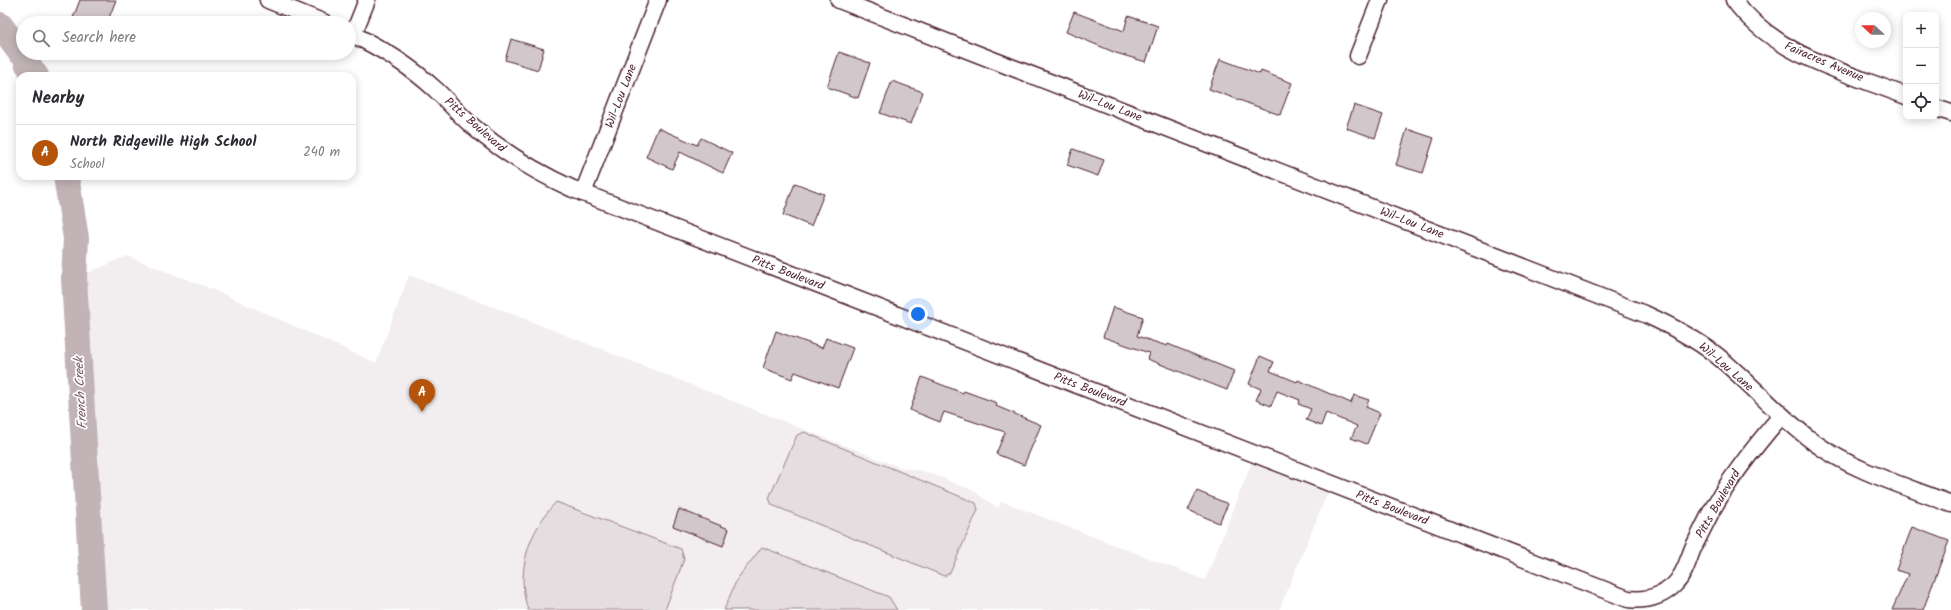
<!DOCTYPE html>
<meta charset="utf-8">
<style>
:root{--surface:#fff;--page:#f7f7f7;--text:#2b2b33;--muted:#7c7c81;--line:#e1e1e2;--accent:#b45309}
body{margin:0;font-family:Kalam,sans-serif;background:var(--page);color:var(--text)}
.controls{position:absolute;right:12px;top:12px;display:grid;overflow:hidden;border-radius:8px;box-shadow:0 2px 10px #0003}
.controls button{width:36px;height:36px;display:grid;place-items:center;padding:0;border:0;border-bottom:1px solid var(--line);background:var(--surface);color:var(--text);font:20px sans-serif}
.compass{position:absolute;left:1855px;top:12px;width:36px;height:36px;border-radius:50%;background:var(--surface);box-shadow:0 2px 10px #0003;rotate:291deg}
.you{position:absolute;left:918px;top:314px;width:14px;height:14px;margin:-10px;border:3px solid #fff;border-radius:50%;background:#1a73e8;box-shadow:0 0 0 6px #1a73e833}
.badge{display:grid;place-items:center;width:26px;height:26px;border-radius:50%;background:var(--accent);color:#fff;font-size:13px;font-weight:700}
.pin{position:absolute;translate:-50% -33px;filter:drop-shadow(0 1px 2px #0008)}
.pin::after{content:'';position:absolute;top:21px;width:14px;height:12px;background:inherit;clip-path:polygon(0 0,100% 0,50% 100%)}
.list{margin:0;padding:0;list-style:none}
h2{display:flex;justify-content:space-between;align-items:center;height:52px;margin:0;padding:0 16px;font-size:17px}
h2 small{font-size:13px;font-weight:400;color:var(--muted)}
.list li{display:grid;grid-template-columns:26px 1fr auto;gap:12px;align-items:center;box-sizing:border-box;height:56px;padding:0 16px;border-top:1px solid var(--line)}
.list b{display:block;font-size:15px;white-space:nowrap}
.list p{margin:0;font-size:13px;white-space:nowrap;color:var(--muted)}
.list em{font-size:13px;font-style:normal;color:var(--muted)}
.icon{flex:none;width:22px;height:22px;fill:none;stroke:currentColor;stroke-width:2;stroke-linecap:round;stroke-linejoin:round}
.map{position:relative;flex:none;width:1951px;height:610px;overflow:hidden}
.search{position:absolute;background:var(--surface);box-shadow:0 2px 10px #0003;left:16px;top:16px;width:340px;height:44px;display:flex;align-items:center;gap:10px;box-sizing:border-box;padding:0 14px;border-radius:22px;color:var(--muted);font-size:15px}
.panel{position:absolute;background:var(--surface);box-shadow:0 2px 10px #0003;left:16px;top:72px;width:340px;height:108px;border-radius:12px}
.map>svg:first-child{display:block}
.built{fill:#f2eeef}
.green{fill:#e5dee0;stroke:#987e86}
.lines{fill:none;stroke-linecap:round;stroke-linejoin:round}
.river{stroke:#c1b3b6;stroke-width:26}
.building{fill:#d2c7cb;stroke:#4a1f2b}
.minor-casing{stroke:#4a1f2b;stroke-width:19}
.minor{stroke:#fff;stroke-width:16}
.labels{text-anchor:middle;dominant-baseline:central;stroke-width:3.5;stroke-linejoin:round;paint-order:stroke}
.street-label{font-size:12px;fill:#4a1f2b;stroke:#fff}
.water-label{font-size:13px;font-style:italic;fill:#74535c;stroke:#fff}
</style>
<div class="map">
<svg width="1951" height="610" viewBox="0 0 1951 610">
<rect width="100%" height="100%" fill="#fff"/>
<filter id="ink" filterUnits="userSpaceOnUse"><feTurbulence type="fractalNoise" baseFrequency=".025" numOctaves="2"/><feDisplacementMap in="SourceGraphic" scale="8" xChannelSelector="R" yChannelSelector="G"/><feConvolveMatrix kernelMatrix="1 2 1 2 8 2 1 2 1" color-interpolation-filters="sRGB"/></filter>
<g filter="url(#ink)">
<polygon class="built" points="127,256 214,290 376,363 409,275 507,312 899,467 927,472 972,490 998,508 1001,501 1205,580 1252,462 1328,492 1279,610 94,610 74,279"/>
<g class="green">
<polygon points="804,432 976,503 978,510 950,573 944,576 772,505 769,498 797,435"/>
<path d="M 556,502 L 681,549 L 684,559 L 665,610 L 528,610 C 515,571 529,531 556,502 Z"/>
<polygon points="762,547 889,597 897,610 724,610 737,579"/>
</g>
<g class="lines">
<g class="river">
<polyline points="0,25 20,52"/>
<polyline points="27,63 36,76"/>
<polyline points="66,176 76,238 74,279 94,610"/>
</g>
</g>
<g class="building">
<polygon points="80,0 116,0 107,23 71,23"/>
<polygon points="1074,12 1124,31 1128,16 1158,26 1146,62 1116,53 1066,32"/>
<polygon points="511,39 544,49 538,70 505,60"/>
<polygon points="839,52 870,63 858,98 827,87"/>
<polygon points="1220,59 1260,74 1261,71 1292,83 1280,115 1209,89"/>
<polygon points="892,81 923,92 911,124 880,113"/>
<polygon points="1354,105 1383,115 1375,138 1346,128"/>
<polygon points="658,128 697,145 701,138 732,153 723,173 680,152 672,169 646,157"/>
<polygon points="1407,129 1434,138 1423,173 1396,165"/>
<polygon points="1073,149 1104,160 1098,176 1067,165"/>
<polygon points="795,183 824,194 811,226 783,215"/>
<polygon points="1113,307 1143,317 1137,336 1167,346 1168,344 1234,371 1227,390 1147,359 1149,353 1103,337"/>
<polygon points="776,331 822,348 826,338 853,348 838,388 795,372 792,379 763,368"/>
<polygon points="1260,356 1274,362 1270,371 1297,382 1298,380 1351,403 1354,395 1369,400 1366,407 1380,413 1367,444 1351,438 1357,426 1326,413 1321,426 1306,420 1311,409 1298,404 1300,400 1277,391 1271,406 1256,400 1261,389 1249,384"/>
<polygon points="922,377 963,393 964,391 997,403 996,406 1041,425 1024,465 996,454 1005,432 944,412 940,422 910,410"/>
<polygon points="1197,491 1228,504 1219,523 1188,510"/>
<polygon points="679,509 729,529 723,546 673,526"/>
<polygon points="1912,527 1949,541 1923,610 1892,610 1908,574 1896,570"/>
</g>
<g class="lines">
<g class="minor-casing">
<g id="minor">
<polyline points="268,0 325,23"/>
<path d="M 839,0 L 1647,315 C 1671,326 1694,338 1715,354 C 1750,382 1779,417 1815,443 C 1855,472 1906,486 1951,504"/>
<path d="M 1734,0 C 1774,55 1845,72 1906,96"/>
<path d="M 349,33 C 380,47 411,67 436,90 C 450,103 462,118 477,130 C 507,155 538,173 573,189 L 1628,599 C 1646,601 1662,597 1675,584 C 1685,574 1688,560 1693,548 C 1699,536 1705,524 1711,512 C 1730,477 1755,446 1781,416"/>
<polyline points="353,35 367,0"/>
<polyline points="1358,56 1380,0"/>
<polyline points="1936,108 1951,113"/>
<polyline points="583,193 658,0"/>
</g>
</g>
<use href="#minor" class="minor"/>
</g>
</g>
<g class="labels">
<g class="street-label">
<text transform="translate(1824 62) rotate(23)">Fairacres Avenue</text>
<text transform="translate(621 96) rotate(-69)">Wil-Lou Lane</text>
<text transform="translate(1110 106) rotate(21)">Wil-Lou Lane</text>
<text transform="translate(475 125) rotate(41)">Pitts Boulevard</text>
<text transform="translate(1412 223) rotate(21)">Wil-Lou Lane</text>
<text transform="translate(788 273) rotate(21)">Pitts Boulevard</text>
<text transform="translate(1726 367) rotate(41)">Wil-Lou Lane</text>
<text transform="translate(1090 390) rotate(21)">Pitts Boulevard</text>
<text transform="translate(1718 504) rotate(-60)">Pitts Boulevard</text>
<text transform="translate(1392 508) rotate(21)">Pitts Boulevard</text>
</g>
<g class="water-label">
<text transform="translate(81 393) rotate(-93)">French Creek</text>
</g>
</g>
</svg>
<div class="controls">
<button>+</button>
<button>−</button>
<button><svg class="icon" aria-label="locate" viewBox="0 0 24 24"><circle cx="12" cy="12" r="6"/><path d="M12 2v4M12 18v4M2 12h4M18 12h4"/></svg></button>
</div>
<svg class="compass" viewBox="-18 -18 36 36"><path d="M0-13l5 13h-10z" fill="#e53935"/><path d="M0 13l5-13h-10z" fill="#7c7c81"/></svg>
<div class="you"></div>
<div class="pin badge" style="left:422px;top:412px">A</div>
<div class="search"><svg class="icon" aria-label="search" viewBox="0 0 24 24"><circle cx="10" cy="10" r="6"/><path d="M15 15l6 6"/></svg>Search here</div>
<section class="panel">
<h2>Nearby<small></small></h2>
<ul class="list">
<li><span class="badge">A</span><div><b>North Ridgeville High School</b><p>School</p></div><em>240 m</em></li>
</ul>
</section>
</div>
